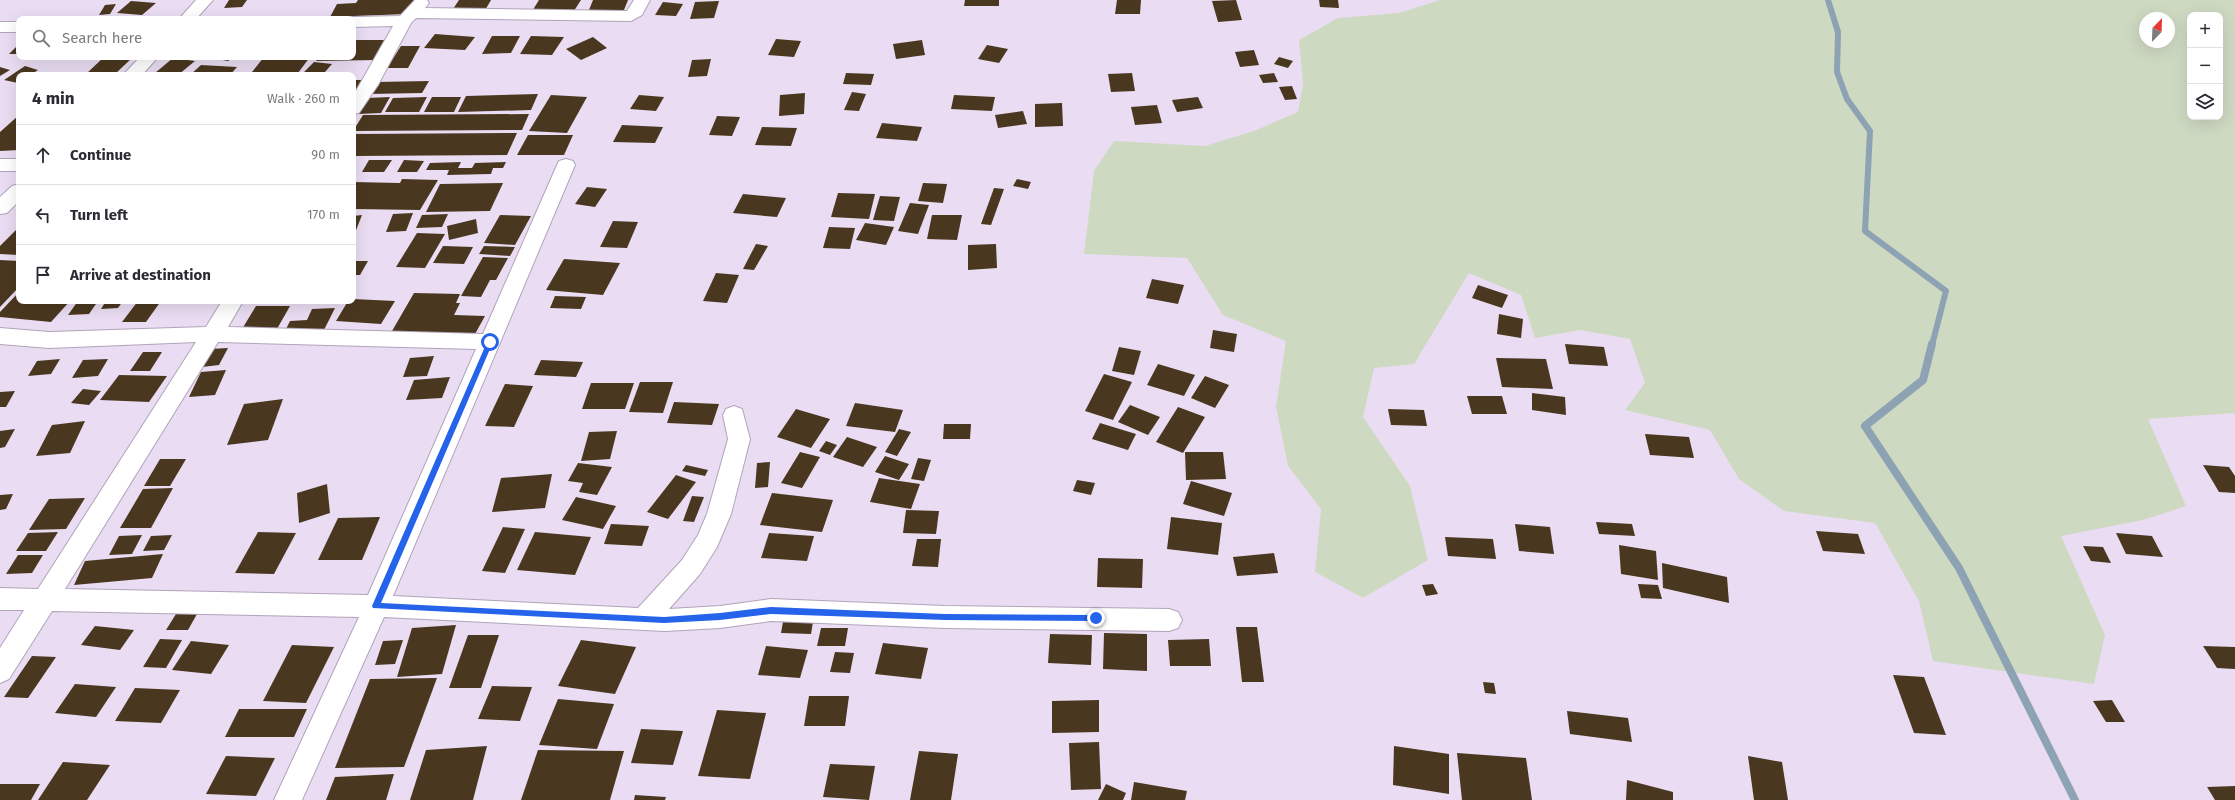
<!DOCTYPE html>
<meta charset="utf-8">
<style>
:root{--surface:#fff;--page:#f7f7f7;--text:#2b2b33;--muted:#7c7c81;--line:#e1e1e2}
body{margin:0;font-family:"Fira Sans",sans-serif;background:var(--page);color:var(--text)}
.controls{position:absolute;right:12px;top:12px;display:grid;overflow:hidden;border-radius:8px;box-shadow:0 4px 16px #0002}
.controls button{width:36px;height:36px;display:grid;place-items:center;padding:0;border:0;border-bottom:1px solid var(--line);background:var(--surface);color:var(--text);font:20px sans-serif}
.compass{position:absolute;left:2139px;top:12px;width:36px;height:36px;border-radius:50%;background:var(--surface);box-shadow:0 4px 16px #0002;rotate:23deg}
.stop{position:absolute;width:12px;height:12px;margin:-9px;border:3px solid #2563eb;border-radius:50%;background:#fff}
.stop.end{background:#2563eb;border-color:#fff;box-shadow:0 1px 4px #0008}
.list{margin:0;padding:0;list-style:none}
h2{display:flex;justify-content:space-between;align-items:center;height:52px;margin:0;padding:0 16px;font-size:17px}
h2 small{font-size:13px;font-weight:400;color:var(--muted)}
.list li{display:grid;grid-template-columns:26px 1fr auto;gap:12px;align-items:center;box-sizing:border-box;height:60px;padding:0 16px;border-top:1px solid var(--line)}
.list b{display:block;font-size:15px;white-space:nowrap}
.list em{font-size:13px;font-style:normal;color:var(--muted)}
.icon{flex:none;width:22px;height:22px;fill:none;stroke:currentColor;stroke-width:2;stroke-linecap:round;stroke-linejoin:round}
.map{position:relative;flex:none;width:2235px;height:800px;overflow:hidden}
.search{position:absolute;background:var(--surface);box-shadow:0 4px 16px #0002;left:16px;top:16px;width:340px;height:44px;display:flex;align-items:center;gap:10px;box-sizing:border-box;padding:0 14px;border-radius:8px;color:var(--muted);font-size:15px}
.panel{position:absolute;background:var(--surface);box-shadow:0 4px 16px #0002;left:16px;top:72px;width:340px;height:232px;border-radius:8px}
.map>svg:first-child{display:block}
.green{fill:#ced9c2;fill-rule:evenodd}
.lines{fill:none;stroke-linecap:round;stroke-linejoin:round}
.stream-far1{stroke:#8da2b3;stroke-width:6}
.stream{stroke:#8da2b3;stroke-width:8}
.building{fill:#4a371f}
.minor-casing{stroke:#b0a4b9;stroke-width:2}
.minor{fill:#fff;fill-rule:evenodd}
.route{fill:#2563eb}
</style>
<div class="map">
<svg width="2235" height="800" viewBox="0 0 2235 800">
<rect width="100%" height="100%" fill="#eaddf3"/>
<path class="green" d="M 1440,0 L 2235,0 L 2235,413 L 2148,419 L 2186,506 L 2143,520 L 2061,536 L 2105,635 L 2094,684 L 1933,661 L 1919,601 L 1875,523 L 1784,511 L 1739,479 L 1710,430 L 1625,410 L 1645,383 L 1630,339 L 1580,330 L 1535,338 L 1521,295 L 1469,273 L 1414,364 L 1374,368 L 1363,417 L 1410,486 L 1428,560 L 1363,598 L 1315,572 L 1321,509 L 1288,466 L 1276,407 L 1286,341 L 1223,315 L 1187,258 L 1084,254 L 1094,171 L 1114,141 L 1205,146 L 1254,131 L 1298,112 L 1303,83 L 1299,40 L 1338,18 L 1399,13 ZM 2190,15 L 2220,15 L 2220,117 L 2190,117 ZM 2145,18 L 2169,18 L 2169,42 L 2145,42 Z"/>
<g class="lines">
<polyline class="stream-far1" points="1828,0 1838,32 1837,72 1847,99 1870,131 1865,231 1946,291 1932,345"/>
<polyline class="stream" points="1932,344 1923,380 1865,426 1959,568 2075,800"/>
</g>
<g class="building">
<polygon points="229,0 247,0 242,7 224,8"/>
<polygon points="358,0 414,0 407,14 330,17 337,4 356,3"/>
<polygon points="459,0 491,0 484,12 451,12"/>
<polygon points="539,0 581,0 572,14 531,13"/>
<polygon points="593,0 628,0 624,10 589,10"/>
<polygon points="965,0 999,0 999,6 964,6"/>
<polygon points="1117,0 1141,0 1140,14 1115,14"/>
<polygon points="1236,0 1242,20 1218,22 1212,1"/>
<polygon points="1319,0 1338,0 1339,8 1320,7"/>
<polygon points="131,1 156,3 142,15 117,13"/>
<polygon points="719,1 714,18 690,19 695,2"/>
<polygon points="663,2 683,4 676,16 655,15"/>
<polygon points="116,4 110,14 99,15 105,5"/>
<polygon points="435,34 475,37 465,50 424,48"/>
<polygon points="492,36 520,36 511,53 482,54"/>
<polygon points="531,36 564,37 552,55 520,54"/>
<polygon points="593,37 607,48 581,60 566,49"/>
<polygon points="776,39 801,41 794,57 768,55"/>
<polygon points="353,40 390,40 377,60 316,61 319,57 353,57"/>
<polygon points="922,40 925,55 896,59 893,44"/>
<polygon points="19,44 19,54 9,54"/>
<polygon points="987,45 1008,49 999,63 978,59"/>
<polygon points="401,46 420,46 408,68 387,68"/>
<polygon points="1254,50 1259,65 1240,67 1235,52"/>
<polygon points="104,57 133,57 114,75 85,75"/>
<polygon points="214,57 234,57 228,61 212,58"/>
<polygon points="264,57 310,57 298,73 252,72"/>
<polygon points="1279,57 1293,61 1288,68 1274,64"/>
<polygon points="173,58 195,61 178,75 155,73"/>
<polygon points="711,59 707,76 688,77 692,60"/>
<polygon points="314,62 332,64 325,72 337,72 335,75 301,75"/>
<polygon points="201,65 237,67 230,75 190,75"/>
<polygon points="25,66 38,70 30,75 19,75 18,83 4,80"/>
<polygon points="0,67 10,70 0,76"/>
<polygon points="846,73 874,74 871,85 843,84"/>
<polygon points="1132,73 1135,91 1111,92 1108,74"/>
<polygon points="1274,73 1278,82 1263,83 1259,75"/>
<polygon points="353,80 365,80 353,97"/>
<polygon points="429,81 422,93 369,94 377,82"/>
<polygon points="1292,86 1297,99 1285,100 1279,87"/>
<polygon points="852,92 866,94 859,111 844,110"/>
<polygon points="805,93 804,114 779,116 780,95"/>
<polygon points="538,94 531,110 458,112 466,96"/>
<polygon points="551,95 587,97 567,133 529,131"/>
<polygon points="639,95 664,97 656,111 630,109"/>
<polygon points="954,95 995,97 992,111 951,109"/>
<polygon points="390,97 381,113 358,114 367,98"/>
<polygon points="427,97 419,112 385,112 393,98"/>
<polygon points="432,97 461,97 454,112 424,112"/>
<polygon points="1198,97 1203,108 1177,112 1172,100"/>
<polygon points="1062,103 1063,126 1035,127 1035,104"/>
<polygon points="1157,105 1162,123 1135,125 1131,107"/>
<polygon points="1023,111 1027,124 998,128 995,115"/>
<polygon points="529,114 522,130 353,131 363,115"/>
<polygon points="18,116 19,150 0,151 0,132"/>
<polygon points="717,116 740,117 732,136 709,135"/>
<polygon points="882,123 922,127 917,141 876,138"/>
<polygon points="622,125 663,127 655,143 613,142"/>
<polygon points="762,127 797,128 791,146 755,145"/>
<polygon points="517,133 507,155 353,156 353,134"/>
<polygon points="528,135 573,135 564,155 517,155"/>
<polygon points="369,160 392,160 384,172 362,172"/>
<polygon points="404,160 424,161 417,172 397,172"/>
<polygon points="461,162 458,168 472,168 475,163 506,162 503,168 493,168 491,174 447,175 449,170 426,170 430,163"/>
<polygon points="402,179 438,180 420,210 353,209 353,182 400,183"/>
<polygon points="1017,179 1031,182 1028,189 1013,186"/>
<polygon points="503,183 490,211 426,212 440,184"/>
<polygon points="923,183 947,184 943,203 918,201"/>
<polygon points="587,187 607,189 595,207 575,204"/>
<polygon points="994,188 1004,189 991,225 981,224"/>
<polygon points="838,193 875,194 869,219 831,217"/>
<polygon points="743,194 786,198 777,217 733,213"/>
<polygon points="880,196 900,197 894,221 873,220"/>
<polygon points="910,203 929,205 918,234 898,231"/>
<polygon points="413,213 406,231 386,232 393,214"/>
<polygon points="448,214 442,227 416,228 422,215"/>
<polygon points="362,215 353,238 353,216"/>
<polygon points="500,215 531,216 515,245 484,243"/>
<polygon points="932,215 962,215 957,240 927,239"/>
<polygon points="476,219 478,233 449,240 447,226"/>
<polygon points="613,221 638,222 627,248 600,247"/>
<polygon points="865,223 894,227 886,245 856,240"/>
<polygon points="19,227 19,255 0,254 0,246"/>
<polygon points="829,227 855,228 850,249 823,248"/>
<polygon points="417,233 445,234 425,268 396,267"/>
<polygon points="756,244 768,246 754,270 743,269"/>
<polygon points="996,244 997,268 968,270 968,245"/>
<polygon points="443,246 473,247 464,264 433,263"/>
<polygon points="484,246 515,247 510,256 479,254"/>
<polygon points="483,257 508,258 496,280 490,280 481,297 461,296"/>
<polygon points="564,259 620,263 603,295 546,290"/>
<polygon points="0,260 19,261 19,287 0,307"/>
<polygon points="353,261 368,261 360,275 353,275"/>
<polygon points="716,273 739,275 727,303 703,301"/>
<polygon points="1152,279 1184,285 1178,304 1146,298"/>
<polygon points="1478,285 1508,295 1502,308 1472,298"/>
<polygon points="19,292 19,301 70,301 51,322 0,317 0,312"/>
<polygon points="414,293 460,294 456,303 460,303 454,315 485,316 475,334 392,331"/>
<polygon points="555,296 586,297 581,309 550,308"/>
<polygon points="353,299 395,301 381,324 336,321 348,301 353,301"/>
<polygon points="78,301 98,301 89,314 68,315"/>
<polygon points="106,301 123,301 118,308 101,309"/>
<polygon points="138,301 161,301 146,322 122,322"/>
<polygon points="256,306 290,306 277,329 242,329"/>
<polygon points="335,308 324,330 285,331 290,321 307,320 312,309"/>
<polygon points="1499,314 1523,319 1521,338 1497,334"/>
<polygon points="1213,330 1237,334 1234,352 1210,348"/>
<polygon points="1565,344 1604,347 1608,366 1569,364"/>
<polygon points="1119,347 1141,351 1134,375 1112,371"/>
<polygon points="228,348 219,365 202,367 210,349"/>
<polygon points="143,352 162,352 150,371 130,371"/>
<polygon points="434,356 427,376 403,377 410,358"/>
<polygon points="1496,358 1546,359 1553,389 1502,387"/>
<polygon points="60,359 51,374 28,376 37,361"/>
<polygon points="108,359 98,376 72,378 83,360"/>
<polygon points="541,360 583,362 576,377 534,375"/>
<polygon points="1158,364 1195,375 1184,396 1147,385"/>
<polygon points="226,370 215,395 189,397 201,372"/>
<polygon points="1104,374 1132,382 1113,420 1085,411"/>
<polygon points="119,375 167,376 149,402 100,400"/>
<polygon points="1205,376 1229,385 1215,408 1191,398"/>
<polygon points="450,377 442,398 406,400 414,380"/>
<polygon points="640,382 673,382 663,413 629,412"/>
<polygon points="591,383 634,383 625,409 582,409"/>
<polygon points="505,384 533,386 514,427 485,426"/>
<polygon points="83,389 101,391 89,405 71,403"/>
<polygon points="15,391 6,407 0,407 0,392"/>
<polygon points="1532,393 1565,397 1566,415 1532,410"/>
<polygon points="1467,396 1502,396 1507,414 1472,414"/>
<polygon points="283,399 268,440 227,445 244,404"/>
<polygon points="674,402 719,404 712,425 667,423"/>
<polygon points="855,403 903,410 895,432 846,426"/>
<polygon points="1130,405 1160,417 1148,435 1118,422"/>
<polygon points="1178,407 1205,417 1183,453 1156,442"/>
<polygon points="796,409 830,419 811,448 777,437"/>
<polygon points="1388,409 1424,410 1427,426 1391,425"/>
<polygon points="85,421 70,453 36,456 52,425"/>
<polygon points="1100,423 1136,434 1128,450 1092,439"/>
<polygon points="944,424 971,424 970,439 943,439"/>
<polygon points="15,429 5,447 0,448 0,431"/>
<polygon points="899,429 911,432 897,456 885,452"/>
<polygon points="617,431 610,459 581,461 589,432"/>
<polygon points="1645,434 1689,437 1694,458 1650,455"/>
<polygon points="847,437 877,447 863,467 833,457"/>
<polygon points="826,441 837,445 830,455 819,451"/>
<polygon points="800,452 820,457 802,488 781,483"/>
<polygon points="1185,452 1223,452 1226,479 1186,480"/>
<polygon points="885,456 909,464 899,480 875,472"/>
<polygon points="918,458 931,460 924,481 911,479"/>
<polygon points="160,459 186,459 170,486 144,486"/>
<polygon points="770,462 768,487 755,488 757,463"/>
<polygon points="578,463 612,467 597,495 579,492 583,483 568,481"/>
<polygon points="686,465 708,470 705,476 682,471"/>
<polygon points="2203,465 2229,467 2235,476 2235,493 2219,492"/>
<polygon points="552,474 545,508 492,512 501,478"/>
<polygon points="676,475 696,482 668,519 647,512"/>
<polygon points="879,478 920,484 911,509 870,502"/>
<polygon points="1077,480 1095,483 1091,495 1073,491"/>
<polygon points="1191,481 1232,493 1224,516 1183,504"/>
<polygon points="327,484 330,513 299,523 297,493"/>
<polygon points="173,488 151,528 120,528 143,489"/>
<polygon points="772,493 833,500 822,532 760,525"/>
<polygon points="13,494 6,509 0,510 0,495"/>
<polygon points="692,496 704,497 694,522 683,521"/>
<polygon points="576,497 616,506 603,529 562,520"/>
<polygon points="85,498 66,529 29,530 49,499"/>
<polygon points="906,510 939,511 936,534 903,533"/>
<polygon points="380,517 362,560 318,560 338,518"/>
<polygon points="1171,517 1222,523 1218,555 1167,549"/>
<polygon points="1596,522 1632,524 1635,536 1599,534"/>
<polygon points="611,524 649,526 642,546 604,544"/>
<polygon points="1515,524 1550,527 1554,554 1519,551"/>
<polygon points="503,527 525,529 505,573 482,571"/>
<polygon points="1816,531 1858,534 1865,554 1823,551"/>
<polygon points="58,532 46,551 16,551 28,533"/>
<polygon points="258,532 296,533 274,574 235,573"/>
<polygon points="535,532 591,537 575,575 517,570"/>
<polygon points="769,533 814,536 807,561 761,558"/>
<polygon points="2116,533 2152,536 2163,557 2126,554"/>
<polygon points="142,535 132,554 109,555 119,536"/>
<polygon points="172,535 164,550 143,551 151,536"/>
<polygon points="1445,537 1493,539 1496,559 1448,556"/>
<polygon points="917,539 941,539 938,567 912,566"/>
<polygon points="1619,545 1656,551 1658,580 1621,574"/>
<polygon points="2083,546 2103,547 2111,563 2091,561"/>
<polygon points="1274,553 1278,573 1237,576 1233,557"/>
<polygon points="163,554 152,578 74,585 85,561"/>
<polygon points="18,555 43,555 32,573 6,574"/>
<polygon points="1098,558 1143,559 1142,588 1097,587"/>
<polygon points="1662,563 1727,577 1729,603 1663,588"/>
<polygon points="1433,584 1438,594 1426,596 1422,585"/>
<polygon points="1638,584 1658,585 1662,599 1641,598"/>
<polygon points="176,614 197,614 188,630 166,630"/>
<polygon points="783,622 813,622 811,634 781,633"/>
<polygon points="456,625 442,674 397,677 412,628"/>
<polygon points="95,626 134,630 120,650 81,645"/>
<polygon points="1236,627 1257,627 1264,682 1242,682"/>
<polygon points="821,628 848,628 845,646 817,646"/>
<polygon points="1104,633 1147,634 1147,671 1103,669"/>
<polygon points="1050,634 1092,635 1091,665 1048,663"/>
<polygon points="468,635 499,635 481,688 449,688"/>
<polygon points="160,639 182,640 166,668 143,667"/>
<polygon points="1209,639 1211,666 1170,666 1168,640"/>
<polygon points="403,640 395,664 375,665 383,641"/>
<polygon points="581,640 636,647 615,694 558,686"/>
<polygon points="191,641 229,645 211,674 172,670"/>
<polygon points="883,643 928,648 921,679 875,674"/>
<polygon points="292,645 334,647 306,703 263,701"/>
<polygon points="766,646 808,650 800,678 758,675"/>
<polygon points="2203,646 2235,647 2235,669 2217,668"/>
<polygon points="835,652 854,653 850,673 830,672"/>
<polygon points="32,656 56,657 28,698 4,697"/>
<polygon points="1893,675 1924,677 1946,735 1914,733"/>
<polygon points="437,678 404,767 335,768 370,679"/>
<polygon points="1483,682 1494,683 1496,694 1485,693"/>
<polygon points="75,684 116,687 96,717 55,713"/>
<polygon points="492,686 532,687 520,721 478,719"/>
<polygon points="135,688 180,690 161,723 115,721"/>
<polygon points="809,696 849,696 845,726 804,726"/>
<polygon points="558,699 614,704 597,749 539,745"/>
<polygon points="1099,700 1099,732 1052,733 1052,701"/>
<polygon points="2112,700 2125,722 2106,722 2093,701"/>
<polygon points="239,709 307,709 294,737 225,737"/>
<polygon points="717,710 766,713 750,779 698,776"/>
<polygon points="1567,711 1628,718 1632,742 1570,734"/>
<polygon points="641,729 683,731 673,765 631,763"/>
<polygon points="1099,742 1101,789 1071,790 1069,743"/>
<polygon points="487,746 473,800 410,800 426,750"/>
<polygon points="1394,746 1449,754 1449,794 1393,785"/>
<polygon points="538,750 624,751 610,800 521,800"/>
<polygon points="919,751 958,754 951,800 910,800"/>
<polygon points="1457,753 1526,758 1532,800 1462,800"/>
<polygon points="226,756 275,758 256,796 206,794"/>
<polygon points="1748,756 1782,762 1788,800 1754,800"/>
<polygon points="63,762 110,765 87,800 38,800"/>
<polygon points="830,764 875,766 869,800 823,797"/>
<polygon points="394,774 386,800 326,800 335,777"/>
<polygon points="1627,780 1673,792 1673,800 1626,800"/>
<polygon points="1134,782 1187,791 1185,800 1131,800"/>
<polygon points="0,784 40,784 31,800 0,800"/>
<polygon points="1106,784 1126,793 1123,800 1098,800"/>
<polygon points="2235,786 2235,800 2215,800 2207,787"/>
<polygon points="635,795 666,797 665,800 634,800"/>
</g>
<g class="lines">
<g class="minor-casing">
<g id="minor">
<polygon points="196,0 213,0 196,19 179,19"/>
<polygon points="415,0 427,0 429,3 425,8 627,11 634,0 650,0 642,15 631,21 416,18 411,23 378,85 359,113 353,114 353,96 393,26 353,27 353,19 347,19 353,17 400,16"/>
<rect x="0" y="22" width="19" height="10"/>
<polygon points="140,57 158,57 142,75 123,75"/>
<rect x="0" y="159" width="19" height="12"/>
<path d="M 566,159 L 573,161 L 575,165 L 393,596 L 638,608 L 682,560 L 698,535 L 707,514 L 728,439 L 723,415 L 726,409 L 734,406 L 742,409 L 750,439 L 731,514 L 717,547 L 700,574 L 669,609 L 720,606 L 771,599 L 945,606 L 1169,609 L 1178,612 L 1182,620 L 1178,628 L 1169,631 L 945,628 L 771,621 L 720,628 L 665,631 L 384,617 L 302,800 L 274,800 L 359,617 L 52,611 L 9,679 L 0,683 L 0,648 L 24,610 L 0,610 L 0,588 L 38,589 L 196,342 L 49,348 L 0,344 L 0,328 L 49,332 L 206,327 L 222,301 L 243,301 L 228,327 L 483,334 L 557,165 L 559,161 ZM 218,342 L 476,349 L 368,595 L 65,589 Z"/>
<polygon points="19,184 19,201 7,213 0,214 0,197 12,186"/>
</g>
</g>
<use href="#minor" class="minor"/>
</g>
<polygon class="route" points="490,340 493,342 381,603 664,617 720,613 771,607 945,614 1096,615 1099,618 1096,621 945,620 771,614 720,620 664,623 373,608 372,606 487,342"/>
</svg>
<div class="controls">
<button>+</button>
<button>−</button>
<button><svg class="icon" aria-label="layers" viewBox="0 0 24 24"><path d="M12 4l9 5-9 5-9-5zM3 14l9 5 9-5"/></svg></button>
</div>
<svg class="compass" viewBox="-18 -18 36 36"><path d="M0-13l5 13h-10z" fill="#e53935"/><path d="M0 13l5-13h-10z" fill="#7c7c81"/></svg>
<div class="stop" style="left:490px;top:342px"></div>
<div class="stop end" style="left:1096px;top:618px"></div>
<div class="search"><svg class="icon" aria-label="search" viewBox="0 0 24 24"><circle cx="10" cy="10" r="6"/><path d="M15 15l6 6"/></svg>Search here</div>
<section class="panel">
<h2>4 min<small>Walk · 260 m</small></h2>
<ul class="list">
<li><svg class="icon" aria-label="ahead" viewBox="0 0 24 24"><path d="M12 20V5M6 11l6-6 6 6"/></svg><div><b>Continue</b></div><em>90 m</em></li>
<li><svg class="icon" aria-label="left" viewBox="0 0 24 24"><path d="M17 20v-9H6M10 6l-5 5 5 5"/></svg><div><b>Turn left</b></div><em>170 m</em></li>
<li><svg class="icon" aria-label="arrive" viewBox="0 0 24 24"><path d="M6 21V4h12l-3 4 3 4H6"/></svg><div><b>Arrive at destination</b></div></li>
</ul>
</section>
</div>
